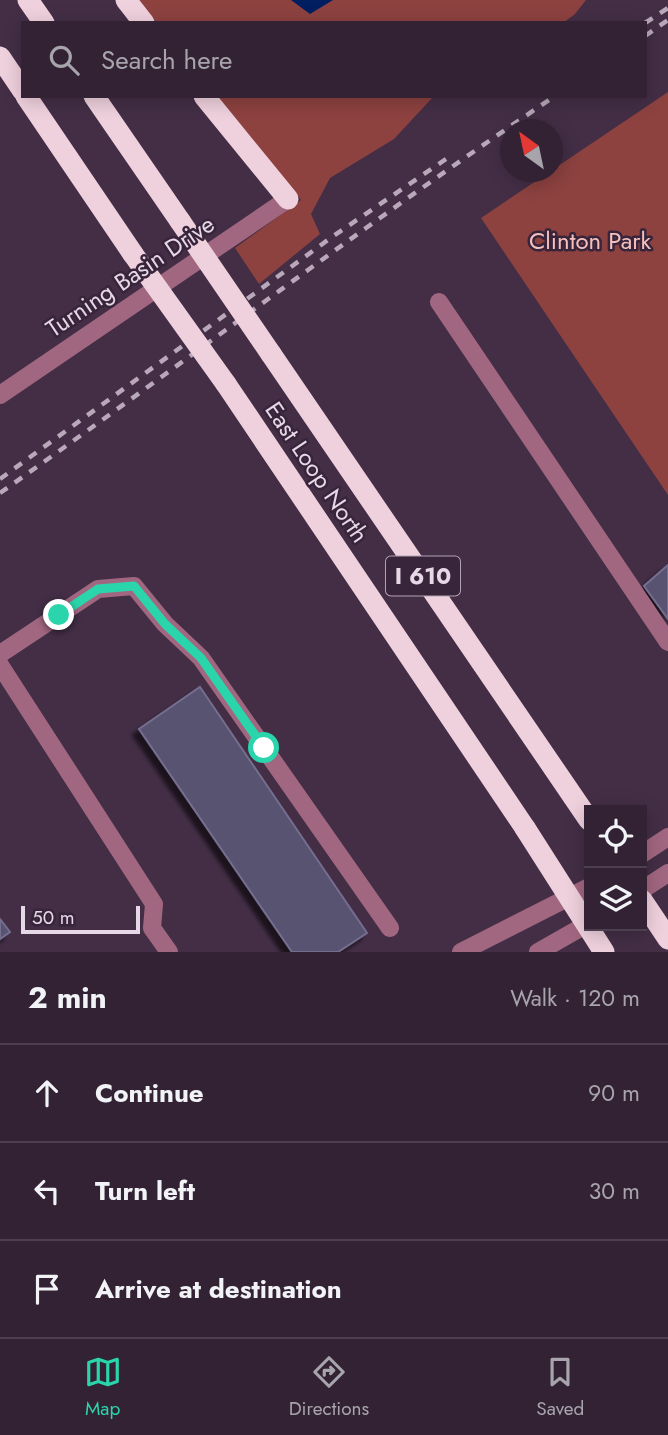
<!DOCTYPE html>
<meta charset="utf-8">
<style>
:root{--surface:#322234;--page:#3d2f40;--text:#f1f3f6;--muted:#a8a4ac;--line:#4d3f4f;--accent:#2ad5ac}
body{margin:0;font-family:Jost,sans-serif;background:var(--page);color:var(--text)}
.controls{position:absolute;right:21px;bottom:21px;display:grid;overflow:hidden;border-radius:0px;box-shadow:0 4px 18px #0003}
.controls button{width:63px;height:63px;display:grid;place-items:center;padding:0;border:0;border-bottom:2px solid var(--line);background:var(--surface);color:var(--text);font:35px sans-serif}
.compass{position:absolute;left:500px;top:119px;width:63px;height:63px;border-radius:50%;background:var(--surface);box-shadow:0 4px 18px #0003;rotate:327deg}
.scale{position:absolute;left:21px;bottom:18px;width:119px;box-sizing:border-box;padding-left:7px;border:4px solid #e6d8e7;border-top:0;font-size:19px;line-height:24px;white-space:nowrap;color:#e6d8e7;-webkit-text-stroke:5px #38243b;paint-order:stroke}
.stop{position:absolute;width:21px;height:21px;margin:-16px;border:5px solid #2ad5ac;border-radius:50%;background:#fff}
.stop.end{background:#2ad5ac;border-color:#fff;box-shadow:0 2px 7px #0008}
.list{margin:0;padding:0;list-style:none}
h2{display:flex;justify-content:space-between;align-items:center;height:91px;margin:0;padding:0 28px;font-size:30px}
h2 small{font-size:23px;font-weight:400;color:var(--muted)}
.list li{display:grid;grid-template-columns:46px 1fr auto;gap:21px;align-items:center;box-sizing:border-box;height:98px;padding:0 28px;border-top:2px solid var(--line)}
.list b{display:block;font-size:26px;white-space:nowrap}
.list em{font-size:23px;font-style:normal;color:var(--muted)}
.icon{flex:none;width:38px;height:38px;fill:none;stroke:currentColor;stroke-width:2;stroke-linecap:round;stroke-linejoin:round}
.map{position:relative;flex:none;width:668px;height:952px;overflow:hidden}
.search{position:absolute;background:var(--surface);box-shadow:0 4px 18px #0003;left:21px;right:21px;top:21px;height:77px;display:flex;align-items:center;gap:18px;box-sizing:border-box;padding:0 24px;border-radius:0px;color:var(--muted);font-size:26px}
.sheet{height:385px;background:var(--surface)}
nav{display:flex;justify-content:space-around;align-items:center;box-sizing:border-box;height:98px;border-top:2px solid var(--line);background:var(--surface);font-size:19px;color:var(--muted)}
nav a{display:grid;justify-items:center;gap:4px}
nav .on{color:var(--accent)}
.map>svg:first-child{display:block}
.green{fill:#8d4240}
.water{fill:#011e61}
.building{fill:#585271;stroke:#746e8e;stroke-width:2;filter:url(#shadow)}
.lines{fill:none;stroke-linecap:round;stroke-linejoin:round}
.minor{stroke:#a26780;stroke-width:18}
.highway{stroke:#efd1dd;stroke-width:21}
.rail{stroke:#b8a8b9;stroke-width:4.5;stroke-dasharray:9 9;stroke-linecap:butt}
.highway-bridge{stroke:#efd1dd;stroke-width:21}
.route{stroke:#2ad5ac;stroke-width:9}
.labels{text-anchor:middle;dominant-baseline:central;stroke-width:5;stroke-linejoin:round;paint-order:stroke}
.shield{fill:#38243b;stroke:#b2a2b3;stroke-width:2}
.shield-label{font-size:23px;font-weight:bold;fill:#e6d8e7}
.park-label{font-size:24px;fill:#f6c1bd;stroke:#38243b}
.street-label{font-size:24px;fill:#e6d8e7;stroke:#38243b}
</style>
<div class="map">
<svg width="668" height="952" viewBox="0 0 668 952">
<defs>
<filter id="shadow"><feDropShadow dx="-6" dy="6" stdDeviation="2" flood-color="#0009"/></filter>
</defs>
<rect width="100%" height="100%" fill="#432e46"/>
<g class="green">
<polygon points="138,0 586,0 575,14 563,23 157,23"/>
<polygon points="668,92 668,495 481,218"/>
<polygon points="217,96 434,96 394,139 330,178 311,214 320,234 259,284 235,248 301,200"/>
</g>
<polygon class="water" points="291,0 333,0 310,14"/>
<g class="building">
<polygon points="668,565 668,619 644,586"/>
<polygon points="200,687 367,933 338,952 292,952 139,729"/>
<polygon points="0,919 10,932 0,939"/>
</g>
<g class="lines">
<g class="minor">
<polyline points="439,302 668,642"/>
<polyline points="0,395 288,199"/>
<polyline points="0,654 98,589 134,586 165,624 201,658 390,928"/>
<polyline points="0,665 154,904 152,928 169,952"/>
<polyline points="642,854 668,837"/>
<polyline points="642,890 668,873"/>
<polyline points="461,952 589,887"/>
<polyline points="538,952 589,923"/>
</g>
<g class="highway">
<polyline points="28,0 44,23"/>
<polyline points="126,0 144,23"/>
<polyline points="0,57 23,91"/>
<polyline points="26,96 133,254"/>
<polyline points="94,96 180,221"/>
<polyline points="204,96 288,199"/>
<polyline points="271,354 589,820"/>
<polyline points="226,384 525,828"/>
<polyline points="642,900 668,939"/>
</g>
<g class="rail">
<polyline points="645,23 668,8"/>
<polyline points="645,36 668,20"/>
<polyline points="0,479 332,237 446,159"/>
<path d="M 0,493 C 186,362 366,223 555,96"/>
</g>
<g class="highway-bridge">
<polyline points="180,221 271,354"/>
<polyline points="133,254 226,384"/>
<polyline points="525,828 604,952"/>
</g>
</g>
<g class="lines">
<polyline class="route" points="59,615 98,589 134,586 165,624 201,658 264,748"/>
</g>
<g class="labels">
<rect class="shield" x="386" y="556.5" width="74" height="39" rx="5"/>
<g class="shield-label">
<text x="423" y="576">I 610</text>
</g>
<g class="park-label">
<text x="590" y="240">Clinton Park</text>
</g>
<g class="street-label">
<text transform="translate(130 276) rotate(-34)">Turning Basin Drive</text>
<text transform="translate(317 472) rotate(56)">East Loop North</text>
</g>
</g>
</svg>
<div class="controls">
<button><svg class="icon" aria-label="locate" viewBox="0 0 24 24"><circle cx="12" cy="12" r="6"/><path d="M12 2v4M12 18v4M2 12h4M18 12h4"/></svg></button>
<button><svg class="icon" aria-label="layers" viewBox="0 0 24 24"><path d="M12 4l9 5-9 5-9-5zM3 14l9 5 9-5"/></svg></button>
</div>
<svg class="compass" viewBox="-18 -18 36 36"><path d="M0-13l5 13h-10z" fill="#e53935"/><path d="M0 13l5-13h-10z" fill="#a8a4ac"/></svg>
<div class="scale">50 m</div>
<div class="stop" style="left:264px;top:748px"></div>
<div class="stop end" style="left:59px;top:615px"></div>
<div class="search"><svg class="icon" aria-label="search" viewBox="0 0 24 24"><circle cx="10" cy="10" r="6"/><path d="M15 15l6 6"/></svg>Search here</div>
</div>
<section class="sheet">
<h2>2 min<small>Walk · 120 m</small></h2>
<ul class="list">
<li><svg class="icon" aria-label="ahead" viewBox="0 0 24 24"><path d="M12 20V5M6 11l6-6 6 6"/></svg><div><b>Continue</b></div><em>90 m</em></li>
<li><svg class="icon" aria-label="left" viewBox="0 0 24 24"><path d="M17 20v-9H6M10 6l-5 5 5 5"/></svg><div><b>Turn left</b></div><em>30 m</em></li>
<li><svg class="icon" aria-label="arrive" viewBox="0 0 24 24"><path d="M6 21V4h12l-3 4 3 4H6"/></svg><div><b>Arrive at destination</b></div></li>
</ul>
</section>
<nav>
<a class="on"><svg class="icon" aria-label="map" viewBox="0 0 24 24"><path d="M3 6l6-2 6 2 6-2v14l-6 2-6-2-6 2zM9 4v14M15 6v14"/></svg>Map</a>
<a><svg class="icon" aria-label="directions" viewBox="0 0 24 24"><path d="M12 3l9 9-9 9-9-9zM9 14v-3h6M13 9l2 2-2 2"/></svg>Directions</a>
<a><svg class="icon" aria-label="saved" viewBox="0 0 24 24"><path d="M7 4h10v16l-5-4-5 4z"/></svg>Saved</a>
</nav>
